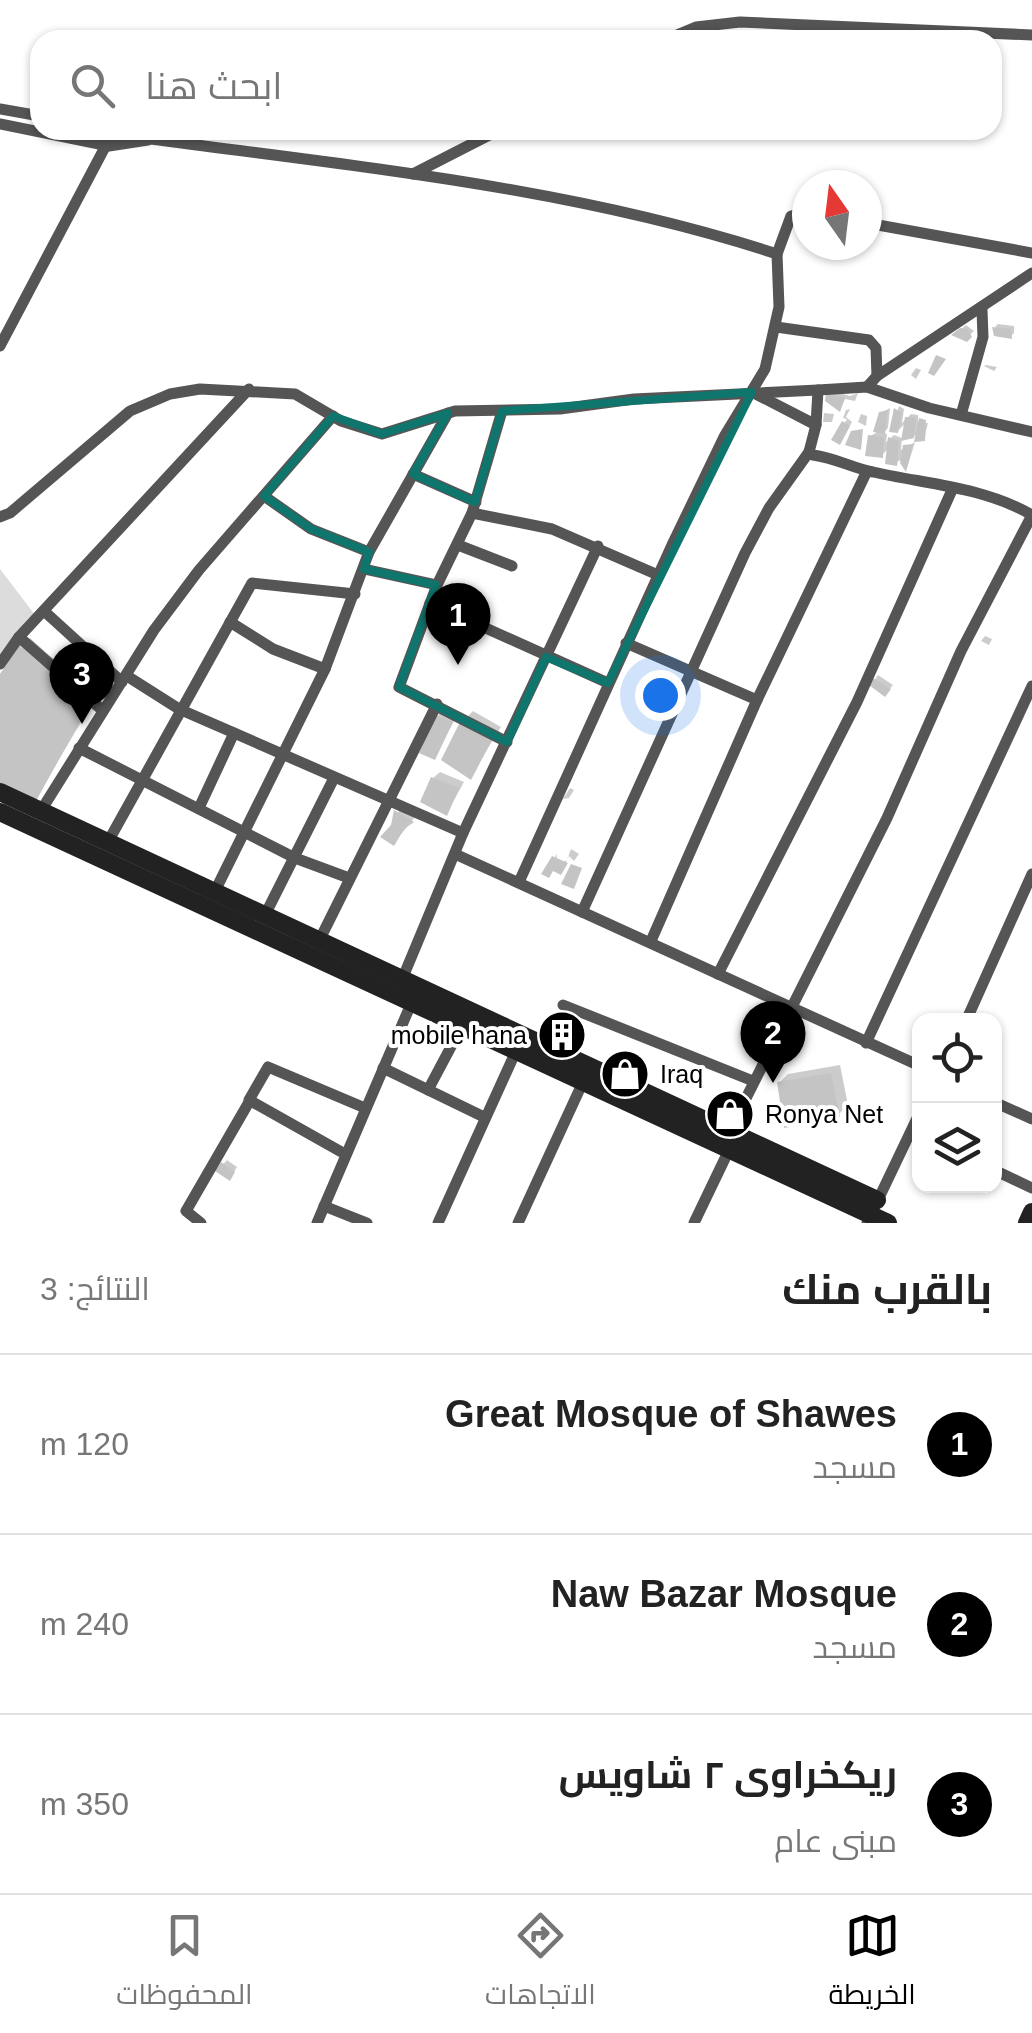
<!DOCTYPE html>
<html lang="ar">
<meta charset="utf-8">
<style>
:root{--surface:#fff;--page:#f2f2f2;--text:#222;--muted:#767676;--line:#e0e0e0;--accent:#000}
body{margin:0;font-family:Helvetica,Cairo,sans-serif;background:var(--page);color:var(--text);direction:rtl}
.controls{position:absolute;right:30px;bottom:30px;display:grid;overflow:hidden;border-radius:20px;box-shadow:0 2px 8px #0004}
.controls button{width:90px;height:90px;display:grid;place-items:center;padding:0;border:0;border-bottom:2px solid var(--line);background:var(--surface);color:var(--text);font:50px sans-serif}
.compass{position:absolute;left:792px;top:170px;width:90px;height:90px;border-radius:50%;background:var(--surface);box-shadow:0 2px 8px #0004;rotate:346deg}
.you{position:absolute;left:660px;top:695px;width:35px;height:35px;margin:-25px;border:8px solid #fff;border-radius:50%;background:#1a73e8;box-shadow:0 0 0 15px #1a73e833}
.badge{display:grid;place-items:center;width:65px;height:65px;border-radius:50%;background:var(--accent);color:#fff;font-size:32px;font-weight:700}
.pin{position:absolute;translate:-50% -82px;filter:drop-shadow(0 2px 5px #0008)}
.pin::after{content:'';position:absolute;top:52px;width:35px;height:30px;background:inherit;clip-path:polygon(0 0,100% 0,50% 100%)}
.list{margin:0;padding:0;list-style:none}
h2{display:flex;justify-content:space-between;align-items:center;height:130px;margin:0;padding:0 40px;font-size:42px}
h2 small{font-size:32px;font-weight:400;color:var(--muted)}
.list li{display:grid;grid-template-columns:65px 1fr auto;gap:30px;align-items:center;box-sizing:border-box;height:180px;padding:0 40px;border-top:2px solid var(--line)}
.list b{display:block;font-size:38px;white-space:nowrap}
.list p{margin:0;font-size:32px;white-space:nowrap;color:var(--muted)}
.list em{font-size:32px;font-style:normal;color:var(--muted)}
.icon{flex:none;width:55px;height:55px;fill:none;stroke:currentColor;stroke-width:2;stroke-linecap:round;stroke-linejoin:round}
.map{position:relative;flex:none;width:1032px;height:1223px;overflow:hidden;direction:ltr}
.search{position:absolute;background:var(--surface);box-shadow:0 2px 8px #0004;left:30px;right:30px;top:30px;height:110px;display:flex;align-items:center;gap:25px;box-sizing:border-box;padding:0 35px;border-radius:30px;color:var(--muted);font-size:38px}
.sheet{height:670px;background:var(--surface)}
nav{display:flex;justify-content:space-around;align-items:center;box-sizing:border-box;height:140px;border-top:2px solid var(--line);background:var(--surface);font-size:28px;color:var(--muted)}
nav a{display:grid;justify-items:center;gap:5px}
nav .on{color:var(--accent)}
.map>svg:first-child{display:block}
.green{fill:#dcdcdc}
.shadow{fill:#0003}
.building{fill:#c4c4c4}
.lines{fill:none;stroke-linecap:round;stroke-linejoin:round}
.street{stroke:#555;stroke-width:11}
.secondary{stroke:#222;stroke-width:18}
.marked{fill:none;stroke:#0f766e;stroke-width:8;stroke-linejoin:round}
.labels{text-anchor:middle;dominant-baseline:central;stroke-width:8;stroke-linejoin:round;paint-order:stroke}
.poi-label{font-size:25px;fill:#000;stroke:#fff;text-anchor:start}
</style>
<div class="map">
<svg width="1032" height="1223" viewBox="0 0 1032 1223">
<rect width="100%" height="100%" fill="#fff"/>
<polygon class="green" points="0,569 35,615 0,656"/>
<g class="shadow">
<polygon points="998,324 1014,326 1014,333 1011,336 995,327"/>
<polygon points="966,325 974,331 966,339 955,334"/>
<polygon points="984,366 986,365 997,367 994,371"/>
<polygon points="916,368 921,370 916,379 911,375"/>
<polygon points="832,391 850,396 858,393 855,401 845,399 840,409 828,400"/>
<polygon points="899,406 904,409 902,423 911,414 918,415 918,422 928,423 924,439 918,435 904,438 907,421 898,431 892,430"/>
<polygon points="890,408 888,428 883,433 887,434 886,442 894,435 902,438 901,450 915,442 907,468 900,460 896,463 889,448 882,455 870,436 876,433 881,413"/>
<polygon points="850,409 846,417 852,422 843,438 835,439 847,419 843,418 846,410"/>
<polygon points="834,414 832,422 823,422 824,413"/>
<polygon points="861,414 867,416 866,426 858,422"/>
<polygon points="985,636 992,639 989,645 981,641"/>
<polygon points="30,638 96,697 36,798 0,782 0,679"/>
<polygon points="878,675 893,685 885,694 872,684"/>
<polygon points="444,710 457,716 434,757 437,716"/>
<polygon points="473,711 501,727 470,777 464,720"/>
<polygon points="440,772 464,782 447,813 433,778"/>
<polygon points="570,788 574,790 569,798 563,799"/>
<polygon points="400,808 415,817 394,843 393,826"/>
<polygon points="571,849 579,854 574,861 569,856 561,872 554,868 549,875 545,873 557,854 556,867 567,860"/>
<polygon points="840,1065 848,1105 839,1114 779,1083 788,1074"/>
<polygon points="227,1160 237,1167 233,1174 218,1170"/>
</g>
<g class="building">
<polygon points="992,327 1011,329 1012,339 994,336"/>
<polygon points="960,328 968,329 972,337 967,342 951,335"/>
<polygon points="936,355 946,359 934,376 928,373"/>
<polygon points="826,393 845,398 840,412 825,401"/>
<polygon points="894,408 902,413 898,433 889,432"/>
<polygon points="888,410 885,434 873,432 879,412"/>
<polygon points="905,417 916,418 914,438 901,441"/>
<polygon points="919,418 926,420 925,441 914,442"/>
<polygon points="842,421 850,426 840,445 831,440"/>
<polygon points="863,429 861,450 845,445 851,431"/>
<polygon points="868,435 884,437 883,458 865,456"/>
<polygon points="888,437 899,441 897,466 885,464"/>
<polygon points="903,445 913,444 906,472 900,463"/>
<polygon points="19,645 88,707 36,801 0,785 0,674"/>
<polygon points="873,678 891,689 885,697 869,685"/>
<polygon points="435,715 453,722 435,760 419,753"/>
<polygon points="462,718 494,736 471,780 441,760"/>
<polygon points="431,777 459,788 447,816 420,802"/>
<polygon points="394,810 414,822 404,829 394,846 380,837 391,825"/>
<polygon points="552,856 568,863 561,875 553,871 549,878 541,874"/>
<polygon points="571,864 582,868 574,889 561,884"/>
<polygon points="831,1073 840,1117 784,1128 777,1082"/>
<polygon points="221,1162 235,1172 230,1181 215,1171"/>
</g>
<g class="lines">
<g class="street">
<polyline points="665,40 696,27 740,22 1032,35"/>
<polyline points="0,109 40,116"/>
<polyline points="0,124 109,146 148,140"/>
<path d="M 122,130 L 151,139 C 360,167 576,188 777,254 L 779,307 L 765,369 L 725,435 L 672,545 L 519,882"/>
<polyline points="413,174 499,130"/>
<polyline points="867,223 1032,253"/>
<polyline points="777,254 791,216 807,212"/>
<polyline points="776,327 869,340 876,348 877,376"/>
<polyline points="0,346 114,130"/>
<polyline points="867,387 877,376 1032,273"/>
<path d="M 752,392 L 816,425 L 809,452 L 813,455 C 836,458 852,468 873,472 C 926,484 983,487 1030,514"/>
<polyline points="502,411 472,513 437,585 399,687 507,742"/>
<polyline points="961,415 983,337 982,310"/>
<polyline points="816,425 818,390 867,387 929,408 1032,432"/>
<polyline points="413,474 476,502"/>
<polyline points="264,496 311,529 369,552"/>
<polyline points="472,513 552,529 658,575"/>
<polyline points="0,517 10,513 130,411 170,394 200,389 295,394 341,421 382,434 455,411 560,409 634,399 818,390"/>
<polyline points="458,545 512,566"/>
<polyline points="364,569 437,585"/>
<polyline points="430,603 608,683"/>
<polyline points="44,611 122,682"/>
<polyline points="230,622 273,649 325,669"/>
<polyline points="19,637 101,709"/>
<polyline points="626,643 757,700"/>
<polyline points="0,664 19,637 249,389"/>
<polyline points="127,676 179,709 463,833"/>
<polyline points="79,748 295,858 349,878"/>
<polyline points="199,808 234,733"/>
<polyline points="42,809 154,630 199,570 333,416"/>
<polyline points="109,840 252,583 355,594"/>
<polyline points="455,854 920,1066"/>
<polyline points="215,891 325,669 369,552 448,413"/>
<polyline points="582,912 745,553 769,508 809,452"/>
<polyline points="265,915 334,778"/>
<polyline points="319,941 437,704"/>
<polyline points="651,941 757,700 867,471"/>
<polyline points="718,974 857,702 952,490"/>
<polyline points="401,982 463,833 598,546"/>
<polyline points="563,1005 753,1081"/>
<polyline points="966,1021 1032,874"/>
<polyline points="866,1043 1032,686"/>
<polyline points="383,1068 484,1117"/>
<polyline points="428,1090 462,1026"/>
<polyline points="994,1102 1032,1119"/>
<polyline points="729,1132 887,818 961,651 1032,515"/>
<polyline points="345,1154 249,1100 268,1067 365,1108"/>
<polyline points="994,1170 1032,1188"/>
<polyline points="324,1206 367,1223"/>
<polyline points="201,1223 186,1211 249,1102"/>
<polyline points="317,1223 414,997"/>
<polyline points="438,1223 516,1051"/>
<polyline points="518,1223 583,1082"/>
<polyline points="694,1223 729,1150"/>
<polyline points="867,1223 920,1112"/>
</g>
<g class="secondary">
<polyline points="0,792 877,1200"/>
<polyline points="0,812 888,1223"/>
<polyline points="1027,1223 1032,1212"/>
</g>
</g>
<path class="marked" d="M 752,392 L 608,683 L 546,657 L 507,742 L 399,687 L 436,585 L 364,569 L 369,552 L 311,529 L 264,496 L 333,416 L 382,434 L 448,413 L 413,474 L 475,502 L 502,411 Z"/>
<defs>
<g id="building-disc" transform="scale(2.5)"><circle r="9.5" fill="#000" stroke="#fff"/><path d="M-4-6H4V6H1V3H-1V6H-4ZM-2.5-4.3h1.7v1.8h-1.7ZM.8-4.3h1.7v1.8H.8ZM-2.5-1h1.7V.8h-1.7ZM.8-1h1.7V.8H.8Z" fill="#fff"/></g>
<g id="shop-disc" transform="scale(2.5)"><circle r="9.5" fill="#000" stroke="#fff"/><path d="M-5-2.5h2.3a2.7 3.5 0 0 1 5.4 0H5L5.5 6h-11ZM-1.5-2.5h3a1.5 2.3 0 0 0-3 0Z" fill="#fff"/></g>
</defs>
<g fill-rule="evenodd">
<use href="#building-disc" x="562" y="1035"/>
<use href="#shop-disc" x="625" y="1074"/>
<use href="#shop-disc" x="730" y="1114"/>
</g>
<g class="labels">
<g class="poi-label">
<text x="527" y="1035" text-anchor="end">mobile hana</text>
<text x="660" y="1074">Iraq</text>
<text x="765" y="1114">Ronya Net</text>
</g>
</g>
</svg>
<div class="controls">
<button><svg class="icon" aria-label="locate" viewBox="0 0 24 24"><circle cx="12" cy="12" r="6"/><path d="M12 2v4M12 18v4M2 12h4M18 12h4"/></svg></button>
<button><svg class="icon" aria-label="layers" viewBox="0 0 24 24"><path d="M12 4l9 5-9 5-9-5zM3 14l9 5 9-5"/></svg></button>
</div>
<svg class="compass" viewBox="-18 -18 36 36"><path d="M0-13l5 13h-10z" fill="#e53935"/><path d="M0 13l5-13h-10z" fill="#767676"/></svg>
<div class="you"></div>
<div class="pin badge" style="left:458px;top:665px">1</div>
<div class="pin badge" style="left:773px;top:1083px">2</div>
<div class="pin badge" style="left:82px;top:724px">3</div>
<div class="search"><svg class="icon" aria-label="search" viewBox="0 0 24 24"><circle cx="10" cy="10" r="6"/><path d="M15 15l6 6"/></svg>ابحث هنا</div>
</div>
<section class="sheet">
<h2>بالقرب منك<small>النتائج: 3</small></h2>
<ul class="list">
<li><span class="badge">1</span><div><b>Great Mosque of Shawes</b><p>مسجد</p></div><em>120 m</em></li>
<li><span class="badge">2</span><div><b>Naw Bazar Mosque</b><p>مسجد</p></div><em>240 m</em></li>
<li><span class="badge">3</span><div><b>ريكخراوى ۲ شاويس</b><p>مبنى عام</p></div><em>350 m</em></li>
</ul>
</section>
<nav>
<a class="on"><svg class="icon" aria-label="map" viewBox="0 0 24 24"><path d="M3 6l6-2 6 2 6-2v14l-6 2-6-2-6 2zM9 4v14M15 6v14"/></svg>الخريطة</a>
<a><svg class="icon" aria-label="directions" viewBox="0 0 24 24"><path d="M12 3l9 9-9 9-9-9zM9 14v-3h6M13 9l2 2-2 2"/></svg>الاتجاهات</a>
<a><svg class="icon" aria-label="saved" viewBox="0 0 24 24"><path d="M7 4h10v16l-5-4-5 4z"/></svg>المحفوظات</a>
</nav>
